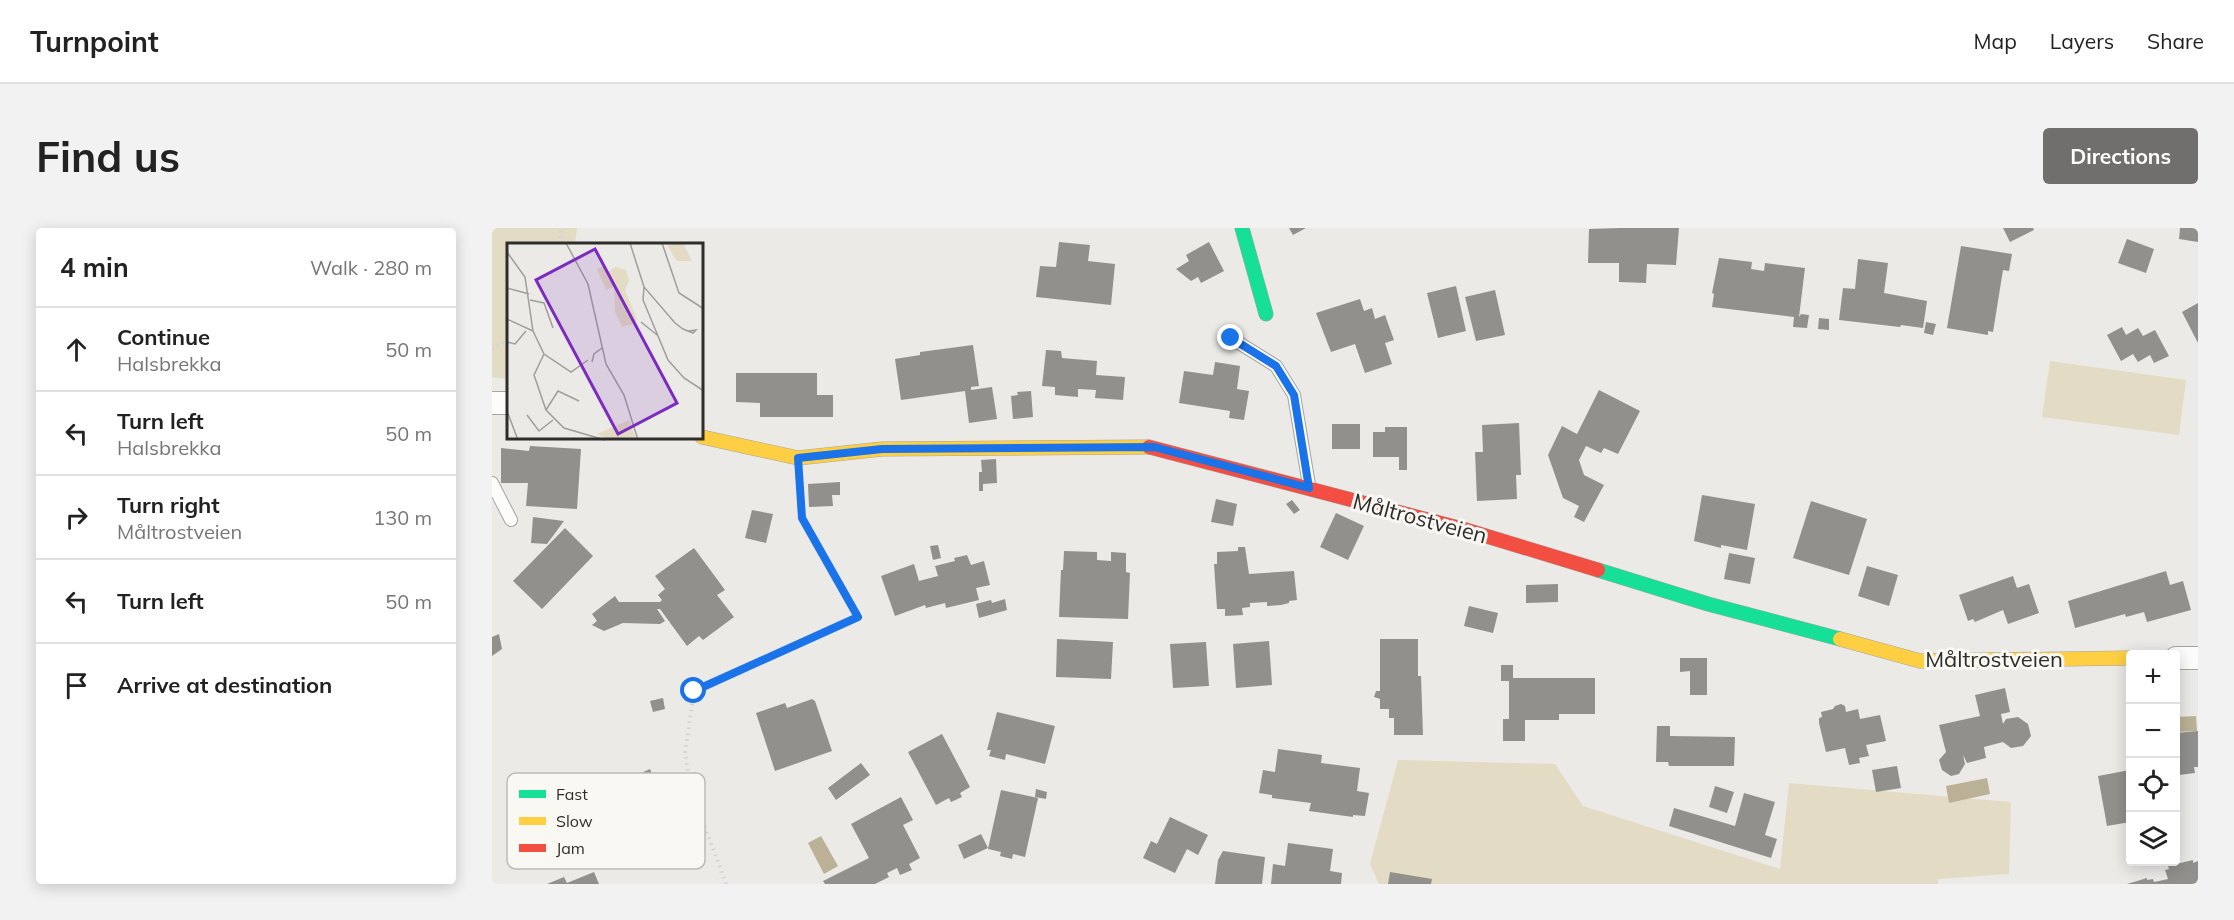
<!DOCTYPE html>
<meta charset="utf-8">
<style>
:root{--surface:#fff;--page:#f2f2f2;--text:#222;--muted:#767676;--line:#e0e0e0;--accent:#706f6d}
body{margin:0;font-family:Mulish,sans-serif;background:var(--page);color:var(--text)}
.controls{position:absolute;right:18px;bottom:18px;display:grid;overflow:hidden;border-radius:6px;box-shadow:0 3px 15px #0003}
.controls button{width:54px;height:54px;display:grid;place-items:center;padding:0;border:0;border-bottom:2px solid var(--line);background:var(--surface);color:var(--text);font:30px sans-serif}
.stop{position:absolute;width:18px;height:18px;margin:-14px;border:4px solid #1a73e8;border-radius:50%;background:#fff}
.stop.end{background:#1a73e8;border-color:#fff;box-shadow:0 2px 6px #0008}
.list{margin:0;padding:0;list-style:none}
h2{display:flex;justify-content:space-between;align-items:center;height:78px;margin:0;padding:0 24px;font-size:26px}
h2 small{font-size:20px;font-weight:400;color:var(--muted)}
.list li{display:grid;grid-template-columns:39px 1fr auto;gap:18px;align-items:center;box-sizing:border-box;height:84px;padding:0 24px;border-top:2px solid var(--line)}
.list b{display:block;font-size:22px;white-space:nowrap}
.list p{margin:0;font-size:20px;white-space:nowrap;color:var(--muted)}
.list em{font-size:20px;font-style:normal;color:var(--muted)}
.icon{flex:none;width:33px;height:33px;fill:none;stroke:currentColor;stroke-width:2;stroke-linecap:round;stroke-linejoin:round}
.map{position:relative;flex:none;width:1706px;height:656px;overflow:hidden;border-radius:6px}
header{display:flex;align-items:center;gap:36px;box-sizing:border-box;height:84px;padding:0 30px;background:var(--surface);border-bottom:2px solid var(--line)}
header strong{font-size:28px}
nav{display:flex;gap:33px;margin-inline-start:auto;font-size:21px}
.intro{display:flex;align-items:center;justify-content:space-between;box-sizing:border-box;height:144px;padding:0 36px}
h1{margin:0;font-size:42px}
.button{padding:15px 27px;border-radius:6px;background:var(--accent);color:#fff;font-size:21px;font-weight:700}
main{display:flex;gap:36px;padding:0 36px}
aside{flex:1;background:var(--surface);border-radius:6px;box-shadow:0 3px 15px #0003}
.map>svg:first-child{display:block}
.green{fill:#e3dbc4}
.water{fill:#bab196}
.building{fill:#91908d}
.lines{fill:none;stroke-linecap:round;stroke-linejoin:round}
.lane-casing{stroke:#a5a4a1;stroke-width:14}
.street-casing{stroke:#a5a4a1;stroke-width:24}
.fast-casing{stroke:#a5a4a1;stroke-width:15}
.slow-casing{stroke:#a5a4a1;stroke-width:15}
.jam-casing{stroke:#a5a4a1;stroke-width:15}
.path{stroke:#d3d3d3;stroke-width:4;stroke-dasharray:1.5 4.5;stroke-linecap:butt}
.lane{stroke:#fcfcfb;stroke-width:12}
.street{stroke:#fcfcfb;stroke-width:22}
.fast{stroke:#16e098;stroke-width:14}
.slow{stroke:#ffcf43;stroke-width:14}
.jam{stroke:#f24e42;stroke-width:14}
.route{stroke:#1a73e8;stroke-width:8}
.labels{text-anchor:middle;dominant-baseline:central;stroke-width:6;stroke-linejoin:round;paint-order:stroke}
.street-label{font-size:22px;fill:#2e2d2b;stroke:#faf8f3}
.inset-road{fill:none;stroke:#a09e9c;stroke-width:1.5}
.view{fill:#7b2cbf;fill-opacity:0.15;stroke:#7b2cbf;stroke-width:3}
.inset-edge{fill:none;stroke:#2e2d2b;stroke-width:3}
.key{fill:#faf8f3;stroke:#bdbbb7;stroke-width:1.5}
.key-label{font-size:16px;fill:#2e2d2b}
</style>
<header>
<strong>Turnpoint</strong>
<nav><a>Map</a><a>Layers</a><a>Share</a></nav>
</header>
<div class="intro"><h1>Find us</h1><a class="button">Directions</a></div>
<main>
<aside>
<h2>4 min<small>Walk · 280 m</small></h2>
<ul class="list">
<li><svg class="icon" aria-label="ahead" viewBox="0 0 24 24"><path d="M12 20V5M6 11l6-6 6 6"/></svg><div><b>Continue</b><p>Halsbrekka</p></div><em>50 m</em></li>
<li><svg class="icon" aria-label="left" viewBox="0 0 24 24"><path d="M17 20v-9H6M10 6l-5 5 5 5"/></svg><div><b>Turn left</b><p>Halsbrekka</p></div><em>50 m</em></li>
<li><svg class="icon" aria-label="right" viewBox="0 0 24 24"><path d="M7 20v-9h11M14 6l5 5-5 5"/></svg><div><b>Turn right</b><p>Måltrostveien</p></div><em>130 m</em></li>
<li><svg class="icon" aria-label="left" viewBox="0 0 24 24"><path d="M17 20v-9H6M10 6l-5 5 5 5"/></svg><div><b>Turn left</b></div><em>50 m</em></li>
<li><svg class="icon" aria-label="arrive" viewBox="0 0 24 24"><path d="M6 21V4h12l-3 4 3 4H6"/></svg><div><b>Arrive at destination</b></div></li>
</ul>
</aside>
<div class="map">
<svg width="1706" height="656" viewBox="0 0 1706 656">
<rect width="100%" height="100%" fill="#eceae7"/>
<g class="green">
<polygon points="0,0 85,0 83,16 16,16 16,151 0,149"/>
<polygon points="1558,133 1694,152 1687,207 1550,189"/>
<polygon points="906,532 1063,536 1091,578 1288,641 1297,555 1519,574 1517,646 1446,651 1446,656 887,656 878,636"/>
</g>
<g class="water">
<polygon points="1704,488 1705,503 1684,504 1684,489"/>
<polygon points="1495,550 1498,566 1457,575 1454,558"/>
<polygon points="329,608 346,638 332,646 316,615"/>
</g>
<g class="building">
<polygon points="797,0 814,0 801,7"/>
<polygon points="1127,0 1187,0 1184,37 1155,36 1154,55 1127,54 1127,35 1096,35 1097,1"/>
<polygon points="1511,0 1541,0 1542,2 1518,14"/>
<polygon points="1688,0 1706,0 1706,14 1687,11"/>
<polygon points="1635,11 1662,21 1654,45 1626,35"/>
<polygon points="567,14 598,17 596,33 623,36 619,77 544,69 548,38 564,39"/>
<polygon points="717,14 732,43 709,55 706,49 699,53 684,41 697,33 694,27"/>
<polygon points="1469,18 1520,26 1517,43 1511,42 1501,104 1496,103 1496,107 1455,100"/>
<polygon points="1227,30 1260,34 1259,41 1272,43 1273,35 1313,40 1307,89 1309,86 1317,87 1315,100 1301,99 1302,89 1220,79 1222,66 1220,65"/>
<polygon points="1366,31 1396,35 1392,65 1435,73 1431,100 1409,97 1408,99 1347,92 1351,60 1363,61"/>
<polygon points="964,58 974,103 946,110 935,65"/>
<polygon points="1003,62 1013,107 984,113 973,69"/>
<polygon points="868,71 872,83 880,80 883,91 893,87 902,112 893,115 900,136 873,145 863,116 839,124 824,85"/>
<polygon points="1706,75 1706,115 1690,84"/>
<polygon points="1327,90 1337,91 1337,102 1326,101"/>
<polygon points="1434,94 1444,96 1441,107 1432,105"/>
<polygon points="1630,99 1634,107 1646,100 1651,108 1663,102 1677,128 1662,135 1658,127 1646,134 1641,126 1629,133 1615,107"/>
<polygon points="481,117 487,158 479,159 479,162 500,159 505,191 477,195 473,163 409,172 403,131 428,127 428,124"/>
<polygon points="554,122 569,123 570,130 605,133 604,147 633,149 631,172 603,170 604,162 586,161 586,169 563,167 563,159 550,158"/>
<polygon points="723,134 748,138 745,161 757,163 752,192 737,190 738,183 687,175 692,143 721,147"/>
<polygon points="244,145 325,145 325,167 341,167 341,189 268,189 268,175 244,174"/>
<polygon points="1107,162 1148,183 1126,226 1112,220 1109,225 1094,218 1087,232 1092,247 1112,257 1092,294 1082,289 1087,278 1071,270 1056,227 1070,198 1085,206"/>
<polygon points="539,163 541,189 521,191 519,168 526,167 525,164"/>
<polygon points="1027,195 1029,247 1024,247 1025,271 985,273 983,224 991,224 990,197"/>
<rect x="840" y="196" width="28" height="25"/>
<polygon points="893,199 915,199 915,242 907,242 907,229 881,229 881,204 893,204"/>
<polygon points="38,218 89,221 85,281 34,278 36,255 9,255 9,220 37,223"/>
<polygon points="504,231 505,255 491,256 491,263 487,263 487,244 490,244 489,232"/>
<polygon points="348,254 348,267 340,267 341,278 317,279 316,256"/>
<polygon points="1210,267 1263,276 1255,322 1229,317 1229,320 1202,313"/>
<polygon points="724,271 745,276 741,298 719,294"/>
<polygon points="800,272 808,282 802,286 794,276"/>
<polygon points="1319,273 1375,291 1357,347 1301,330"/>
<polygon points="260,282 281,286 274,315 253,310"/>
<polygon points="844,285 872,298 856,332 828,319"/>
<polygon points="41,289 72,293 55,316 39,315"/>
<polygon points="73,300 101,328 50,381 21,353"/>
<polygon points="446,317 449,330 441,332 438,318"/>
<polygon points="746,319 753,319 757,346 802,343 805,372 797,373 797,375 789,377 775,378 775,374 758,375 758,379 750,380 751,387 733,388 733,381 725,381 722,336 725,336 725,324 746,323"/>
<polygon points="202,320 233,362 225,367 242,389 211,412 207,408 195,418 168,381 165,381 173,393 168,396 131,395 112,403 100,397 105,393 100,386 123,368 127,374 168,374 170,372 166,367 173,361 163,348"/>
<polygon points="572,323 605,324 605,332 619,333 619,324 634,325 634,344 638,345 636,391 567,389 569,342 571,342"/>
<polygon points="1237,325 1263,330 1258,356 1232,351"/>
<polygon points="475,327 479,337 492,333 498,357 484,360 487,372 454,380 453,375 434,380 433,377 403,388 389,348 422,336 427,353 446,348 443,338 463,333 462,330"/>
<polygon points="1375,338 1406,347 1397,378 1366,368"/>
<polygon points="1674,343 1678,357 1691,353 1699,382 1655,394 1652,384 1634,389 1633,386 1583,400 1576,373"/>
<polygon points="1521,348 1525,360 1537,356 1547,385 1516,396 1511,382 1483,394 1481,391 1476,393 1467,367"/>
<polygon points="1066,356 1066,374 1034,375 1034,357"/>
<polygon points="513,371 515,382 487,390 484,376 499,372 500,375"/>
<polygon points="977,378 1006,385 1001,405 972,398"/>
<polygon points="7,406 10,421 0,428 0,409"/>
<polygon points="565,411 621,414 619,451 564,449"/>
<polygon points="888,411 926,411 926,448 929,448 931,507 902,507 902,490 897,490 897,481 888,481 888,471 882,469 884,463 888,463"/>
<polygon points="777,413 780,457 744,460 741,416"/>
<polygon points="714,414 717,458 681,460 678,416"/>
<polygon points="1188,430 1215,430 1215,467 1198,467 1198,443 1188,444"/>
<polygon points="1009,437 1021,437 1021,450 1103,450 1103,486 1067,486 1067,492 1033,492 1033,513 1011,513 1011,491 1017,491 1017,453 1009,453"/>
<polygon points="1513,460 1518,484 1509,486 1511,496 1514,491 1526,489 1536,496 1539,508 1531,518 1519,520 1511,514 1492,519 1494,530 1475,535 1471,527 1473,536 1467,546 1459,548 1450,542 1447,532 1454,524 1447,497 1488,488 1483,467"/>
<polygon points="171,470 173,481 161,484 158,473"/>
<polygon points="320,471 323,473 340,523 283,543 264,485 293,475 295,480"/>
<polygon points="1349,476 1353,478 1354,484 1366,481 1368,491 1388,487 1394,513 1374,517 1377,528 1367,530 1368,535 1357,537 1353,520 1334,524 1327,495 1327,490 1330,489 1329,484 1341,481 1343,478"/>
<polygon points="505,484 563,498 553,536 514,526 513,532 497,528 499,522 495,522"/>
<polygon points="1165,498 1178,498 1178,508 1243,509 1242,538 1177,538 1176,534 1164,534"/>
<polygon points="1706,503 1706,539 1702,539 1703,545 1687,547 1684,505"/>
<polygon points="450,506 478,559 468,565 470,569 459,574 457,570 444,577 416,524"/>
<polygon points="786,521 830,527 829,535 868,540 865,563 877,565 873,588 861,587 861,589 817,583 819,575 780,570 780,567 767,565 771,542 783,544"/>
<polygon points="369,535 378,547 344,572 336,560"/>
<polygon points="1405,538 1409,560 1384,564 1380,542"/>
<polygon points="158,541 162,551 159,552 162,562 158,570 155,568 147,585 85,604 76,599 92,568 146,551 152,555 149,545"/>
<polygon points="1638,542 1638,594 1615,598 1606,548"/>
<polygon points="1223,558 1242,564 1235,585 1217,579"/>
<polygon points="544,561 555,564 554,571 543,569"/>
<polygon points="509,562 546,570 533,629 521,626 520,631 508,628 509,624 496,621"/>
<polygon points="1252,565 1283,574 1273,607 1285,611 1279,630 1177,598 1182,580 1243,598"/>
<polygon points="409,569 421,592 411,597 428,630 417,636 420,642 408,647 405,640 395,645 397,649 383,656 333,656 331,653 377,630 359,596"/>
<polygon points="678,589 716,607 706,627 695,621 683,645 651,630 659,613 665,616"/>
<polygon points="489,606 496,620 472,631 466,617"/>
<polygon points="796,615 841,621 838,643 850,645 849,656 779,656 781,636 793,638"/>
<polygon points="731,623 773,629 770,656 723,656 726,632"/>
<polygon points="1701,632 1701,635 1706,633 1706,656 1635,656 1655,650 1655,652 1661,651 1662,654 1676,651 1673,642 1677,641 1676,638"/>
<polygon points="102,644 107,656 55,656 72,649 75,655"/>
<polygon points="898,644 940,651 939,656 896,656"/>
</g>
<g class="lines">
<g class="lane-casing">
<g id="lane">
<polyline points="739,110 784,138 802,167 817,257"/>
<polyline points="0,255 19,292"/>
</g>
</g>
<g class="street-casing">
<g id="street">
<polyline points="0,175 16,175"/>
<polyline points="1684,430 1706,430"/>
</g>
</g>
<g class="fast-casing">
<g id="fast">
<polyline points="750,0 774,86"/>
<polyline points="1106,342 1216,376 1348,411"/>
</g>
</g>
<g class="slow-casing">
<g id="slow">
<polyline points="210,209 306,230 390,221 657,219"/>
<polyline points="1348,411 1428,433 1638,430"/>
</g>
</g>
<g class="jam-casing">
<polyline id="jam" points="657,219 971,301 1106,342"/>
</g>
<g class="path">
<polyline points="68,16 69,0"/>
<polyline points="0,121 16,112"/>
<polyline points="234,656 199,561 193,525 202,463 366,389 310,290 308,258"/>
</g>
<use href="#lane" class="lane"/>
<use href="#street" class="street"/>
<use href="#fast" class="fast"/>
<use href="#slow" class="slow"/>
<use href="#jam" class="jam"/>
</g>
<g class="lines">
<polyline class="route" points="202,463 366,389 310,290 306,230 390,221 662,219 817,260 802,167 784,138 739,110"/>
</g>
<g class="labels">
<g class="street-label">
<text transform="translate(928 290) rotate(15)">Måltrostveien</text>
<text x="1502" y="431">Måltrostveien</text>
</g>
</g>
<g transform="translate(15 15)">
<rect width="196" height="196" fill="#eceae7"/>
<path d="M 176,0 L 185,18 L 170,18 L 160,2 ZM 96,23 L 100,29 L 109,24 L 119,27 L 122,37 L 118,47 L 130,76 L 126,81 L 115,84 L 108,69 L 107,44 L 99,47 L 90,26 ZM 122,177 L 129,196 L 100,196 L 90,191 Z" fill="#e3dbc4"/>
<path class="inset-road" d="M 59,0 L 81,41 L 99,121 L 117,152 L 131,197M 123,0 L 137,44 L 168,80 L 176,86 L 186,90 L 189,87 L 181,88M 155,0 L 172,50 L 197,66M 0,9 L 18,34 L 26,88 L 37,111 L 64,129 L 81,117M 137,44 L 136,57 L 161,117 L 177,135 L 197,148M 0,45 L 22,51M 23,57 L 37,60 L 46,85M 0,76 L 26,88M 134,79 L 150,92M 0,99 L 8,101 L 19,88M 37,111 L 27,132 L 39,167 L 57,185 L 98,197M 85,119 L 87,111 L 95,105M 39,167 L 51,148 L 72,158M 0,168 L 11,197M 20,172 L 32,188 L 46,177"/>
<path class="view" d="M 88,6 L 170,160 L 111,191 L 29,37 Z"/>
<rect width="196" height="196" class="inset-edge"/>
</g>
<rect x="15" y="545" width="198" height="96" rx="9" class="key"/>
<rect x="27" y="562" width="27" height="8" fill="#16e098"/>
<rect x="27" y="589" width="27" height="8" fill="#ffcf43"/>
<rect x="27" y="616" width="27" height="8" fill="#f24e42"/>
<g class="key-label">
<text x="64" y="572">Fast</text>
<text x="64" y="599">Slow</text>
<text x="64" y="626">Jam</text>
</g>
</svg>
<div class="controls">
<button>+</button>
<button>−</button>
<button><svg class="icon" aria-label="locate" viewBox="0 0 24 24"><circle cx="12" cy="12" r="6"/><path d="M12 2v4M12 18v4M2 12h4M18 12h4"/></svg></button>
<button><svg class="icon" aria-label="layers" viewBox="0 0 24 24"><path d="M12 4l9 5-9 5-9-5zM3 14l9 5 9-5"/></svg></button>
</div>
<div class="stop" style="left:202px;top:463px"></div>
<div class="stop end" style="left:739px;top:110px"></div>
</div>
</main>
